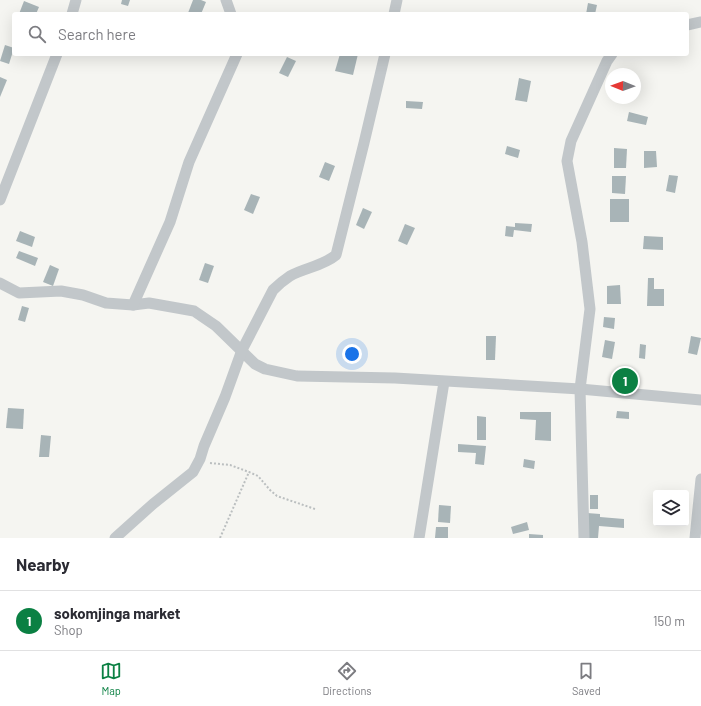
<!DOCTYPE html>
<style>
:root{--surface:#fff;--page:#f2f2f3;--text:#2b2b33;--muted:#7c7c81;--line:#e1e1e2;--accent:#0b8043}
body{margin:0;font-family:Barlow,sans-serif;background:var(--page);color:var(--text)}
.controls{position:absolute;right:12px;bottom:12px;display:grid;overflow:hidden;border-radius:4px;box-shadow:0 4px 16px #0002}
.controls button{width:36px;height:36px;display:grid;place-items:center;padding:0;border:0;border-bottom:1px solid var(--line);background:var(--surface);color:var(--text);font:20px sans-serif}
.compass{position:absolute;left:605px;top:68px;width:36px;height:36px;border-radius:50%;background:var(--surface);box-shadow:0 4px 16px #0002;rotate:271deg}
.you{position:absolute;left:352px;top:354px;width:14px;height:14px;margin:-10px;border:3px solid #fff;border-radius:50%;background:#1a73e8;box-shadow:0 0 0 6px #1a73e833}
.badge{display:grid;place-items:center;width:26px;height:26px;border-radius:50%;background:var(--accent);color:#fff;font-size:13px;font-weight:700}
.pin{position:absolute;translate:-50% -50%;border:2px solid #fff;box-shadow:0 1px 4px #0006}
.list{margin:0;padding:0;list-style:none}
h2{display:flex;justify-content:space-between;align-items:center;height:52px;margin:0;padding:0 16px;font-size:17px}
h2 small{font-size:13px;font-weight:400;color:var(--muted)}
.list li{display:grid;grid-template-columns:26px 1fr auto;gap:12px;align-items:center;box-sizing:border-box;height:60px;padding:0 16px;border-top:1px solid var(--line)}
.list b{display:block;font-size:15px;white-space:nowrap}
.list p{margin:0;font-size:13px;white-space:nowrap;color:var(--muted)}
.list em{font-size:13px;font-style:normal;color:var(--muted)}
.icon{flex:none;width:22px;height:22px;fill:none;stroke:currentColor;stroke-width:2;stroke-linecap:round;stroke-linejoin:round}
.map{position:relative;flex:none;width:701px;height:538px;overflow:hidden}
.search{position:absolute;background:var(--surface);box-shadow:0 4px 16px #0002;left:12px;right:12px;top:12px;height:44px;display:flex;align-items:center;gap:10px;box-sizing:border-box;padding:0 14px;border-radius:4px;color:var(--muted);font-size:15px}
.sheet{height:112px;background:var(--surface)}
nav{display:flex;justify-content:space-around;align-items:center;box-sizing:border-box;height:56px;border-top:1px solid var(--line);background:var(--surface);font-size:11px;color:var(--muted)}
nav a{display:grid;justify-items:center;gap:2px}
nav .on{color:var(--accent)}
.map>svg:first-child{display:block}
.building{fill:#a8b4b7}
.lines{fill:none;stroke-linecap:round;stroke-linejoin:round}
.path{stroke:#bbbfc0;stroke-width:2;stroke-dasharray:2 2;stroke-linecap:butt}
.minor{stroke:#c2c7ca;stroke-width:11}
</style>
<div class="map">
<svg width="701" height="538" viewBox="0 0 701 538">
<rect width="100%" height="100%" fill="#f5f5f1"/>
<g class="building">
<polygon points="122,0 130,0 128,6 121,4"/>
<polygon points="193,0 201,0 206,2 201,14 188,13"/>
<polygon points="24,1 39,7 36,14 19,14"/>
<polygon points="588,3 597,5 595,14 586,14"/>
<polygon points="5,45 14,48 9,64 0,61"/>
<polygon points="340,54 358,54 353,75 335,71"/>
<polygon points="287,57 296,61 288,77 279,73"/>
<polygon points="0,77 7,80 0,97"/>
<polygon points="519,78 531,81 527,102 515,100"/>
<polygon points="406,101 423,102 422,109 406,108"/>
<polygon points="629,112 648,117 646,125 627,121"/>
<polygon points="507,146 520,150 518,158 505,154"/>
<polygon points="614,148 627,149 626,168 614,168"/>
<polygon points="644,151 656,151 657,167 644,168"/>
<polygon points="325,162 335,166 329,181 319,177"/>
<polygon points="669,175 678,176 675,193 666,191"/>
<polygon points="612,176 626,176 625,194 612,193"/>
<polygon points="251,194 260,197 253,214 244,210"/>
<rect x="610" y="199" width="19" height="23"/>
<polygon points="363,208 372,212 364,229 356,225"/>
<polygon points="515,223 532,224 531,232 514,230 513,237 505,236 506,226 515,227"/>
<polygon points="405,224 415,228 407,245 398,241"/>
<polygon points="20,231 35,237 32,247 16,241"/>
<polygon points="644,236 663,237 663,250 643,249"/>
<polygon points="19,251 38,258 35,266 16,258"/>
<polygon points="205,263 214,266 208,283 199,280"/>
<polygon points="50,265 59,269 53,286 43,282"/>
<polygon points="648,278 654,278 654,289 664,289 664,306 647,306"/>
<polygon points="620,285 621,304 607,304 607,286"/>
<polygon points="22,306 29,308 25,322 18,320"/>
<polygon points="604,317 615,318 614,329 603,327"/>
<polygon points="486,336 496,336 495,360 486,360"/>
<polygon points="691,336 701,338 697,355 688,353"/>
<polygon points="605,340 615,342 612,359 602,357"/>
<polygon points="640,344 646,345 645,359 639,358"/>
<polygon points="8,408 24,409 23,429 6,428"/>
<polygon points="617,411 629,412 629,419 616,418"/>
<polygon points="520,412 551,412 551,441 535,440 536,420 520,419"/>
<polygon points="477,416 486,417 486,440 477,440"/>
<polygon points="41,435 51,436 49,457 39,457"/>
<polygon points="458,444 486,446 484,465 475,464 476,453 458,452"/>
<polygon points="524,459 535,461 534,469 523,467"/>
<rect x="590" y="495" width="8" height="14"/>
<polygon points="439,505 451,506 450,523 438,522"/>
<polygon points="587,513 600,514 600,517 624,519 624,528 599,526 598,538 585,538"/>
<polygon points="527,522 529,530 513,534 511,527"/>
<polygon points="436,527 448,527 448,538 435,538"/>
<polygon points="529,534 543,535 543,538 529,538"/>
</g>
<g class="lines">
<g class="path">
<polyline points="210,463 230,465 249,472 258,476 270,490 277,496 315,509"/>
<polyline points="220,538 249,472"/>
</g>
<g class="minor">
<polyline points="226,0 231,14"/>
<polyline points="72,14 76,0"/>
<polyline points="394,14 397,0"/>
<polyline points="687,25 701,22"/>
<polyline points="0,200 57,54"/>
<polyline points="0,283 19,293 61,291 83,295 106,303 133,305 149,303 194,311 216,326 255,364 265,369 297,376 395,378 580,389 701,400"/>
<polyline points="133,305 170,222 189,162 237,54"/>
<path d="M 115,538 L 153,504 L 193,472 L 200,459 L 204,446 L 225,397 L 242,350 L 273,290 C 278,285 284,280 290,276 C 304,268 323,266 336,255 L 364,143 L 385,54"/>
<polyline points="419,538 444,382"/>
<polyline points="584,538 580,389 590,309 582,242 567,161 571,141 607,61 612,54"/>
<polyline points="695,538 701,479"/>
</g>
</g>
</svg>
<div class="controls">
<button><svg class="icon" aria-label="layers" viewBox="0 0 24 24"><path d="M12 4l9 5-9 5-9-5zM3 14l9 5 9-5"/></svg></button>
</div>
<svg class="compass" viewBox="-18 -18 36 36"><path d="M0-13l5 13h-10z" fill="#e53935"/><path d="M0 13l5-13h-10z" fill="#7c7c81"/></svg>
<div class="you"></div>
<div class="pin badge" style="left:625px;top:381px">1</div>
<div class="search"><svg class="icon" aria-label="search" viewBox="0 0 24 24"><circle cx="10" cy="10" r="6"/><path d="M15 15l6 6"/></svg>Search here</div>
</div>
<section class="sheet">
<h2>Nearby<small></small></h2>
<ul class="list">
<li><span class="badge">1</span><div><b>sokomjinga market</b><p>Shop</p></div><em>150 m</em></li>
</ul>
</section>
<nav>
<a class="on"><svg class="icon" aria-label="map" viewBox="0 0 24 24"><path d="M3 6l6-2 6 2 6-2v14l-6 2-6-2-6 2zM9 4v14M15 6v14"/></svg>Map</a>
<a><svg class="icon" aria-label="directions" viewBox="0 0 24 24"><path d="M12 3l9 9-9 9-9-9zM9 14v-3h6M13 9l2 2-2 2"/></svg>Directions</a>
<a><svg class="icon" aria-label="saved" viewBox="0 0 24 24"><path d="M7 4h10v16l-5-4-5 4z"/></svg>Saved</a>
</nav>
